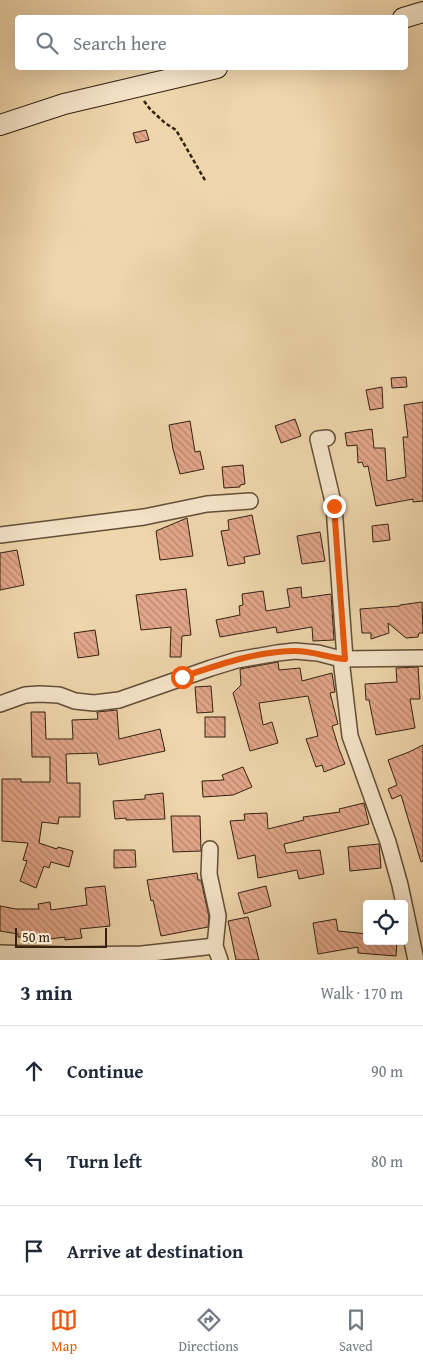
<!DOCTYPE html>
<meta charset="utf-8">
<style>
:root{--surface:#fff;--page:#f2f2f3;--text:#1f2937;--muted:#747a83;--line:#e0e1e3;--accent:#ea580c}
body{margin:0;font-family:"Gentium Book Plus",serif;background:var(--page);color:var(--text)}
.controls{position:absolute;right:15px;bottom:15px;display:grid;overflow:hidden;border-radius:5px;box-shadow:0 5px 20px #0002}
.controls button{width:45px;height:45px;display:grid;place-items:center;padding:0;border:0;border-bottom:1px solid var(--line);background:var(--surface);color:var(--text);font:25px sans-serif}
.scale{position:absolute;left:15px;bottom:12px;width:92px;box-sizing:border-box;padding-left:5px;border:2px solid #32220f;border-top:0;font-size:14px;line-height:18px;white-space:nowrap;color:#32220f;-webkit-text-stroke:4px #f5e4c9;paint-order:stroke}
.stop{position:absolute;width:15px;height:15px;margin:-11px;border:4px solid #ea580c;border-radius:50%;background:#fff}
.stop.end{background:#ea580c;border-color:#fff;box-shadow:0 1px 5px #0008}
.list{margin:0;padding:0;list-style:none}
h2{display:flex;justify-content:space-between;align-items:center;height:65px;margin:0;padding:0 20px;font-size:21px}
h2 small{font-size:16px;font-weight:400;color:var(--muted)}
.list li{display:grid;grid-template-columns:32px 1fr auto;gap:15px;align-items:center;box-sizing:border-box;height:90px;padding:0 20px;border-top:1px solid var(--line)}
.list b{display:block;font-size:19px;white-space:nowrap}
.list em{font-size:16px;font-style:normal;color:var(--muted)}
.icon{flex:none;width:28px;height:28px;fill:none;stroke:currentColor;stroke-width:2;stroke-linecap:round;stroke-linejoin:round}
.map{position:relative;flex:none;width:423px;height:960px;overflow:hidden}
.search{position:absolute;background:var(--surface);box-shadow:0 5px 20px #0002;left:15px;right:15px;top:15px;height:55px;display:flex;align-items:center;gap:12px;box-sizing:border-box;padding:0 18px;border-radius:5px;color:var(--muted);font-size:19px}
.sheet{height:335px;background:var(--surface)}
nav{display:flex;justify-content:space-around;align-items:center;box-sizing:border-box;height:70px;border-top:1px solid var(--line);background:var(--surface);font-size:14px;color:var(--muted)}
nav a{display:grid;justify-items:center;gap:2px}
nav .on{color:var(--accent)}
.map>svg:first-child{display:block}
.building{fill:url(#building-back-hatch);stroke:#32220f}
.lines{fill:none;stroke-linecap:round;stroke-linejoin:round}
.street-casing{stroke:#614f36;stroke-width:18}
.secondary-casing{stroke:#32220f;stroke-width:22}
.path{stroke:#32220f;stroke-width:2.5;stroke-dasharray:4 2.5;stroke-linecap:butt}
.street{stroke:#f5e4c9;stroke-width:15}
.secondary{stroke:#f5e4c9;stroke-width:20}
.route{stroke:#ea580c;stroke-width:6}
</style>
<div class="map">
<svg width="423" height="960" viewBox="0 0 423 960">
<defs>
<pattern id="building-back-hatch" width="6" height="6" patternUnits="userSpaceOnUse" patternTransform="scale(1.25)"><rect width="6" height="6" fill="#e3a68a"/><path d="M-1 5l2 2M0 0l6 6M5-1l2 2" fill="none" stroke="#b9876f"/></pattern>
</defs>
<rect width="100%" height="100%" fill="#efd5ac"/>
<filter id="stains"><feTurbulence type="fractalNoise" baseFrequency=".004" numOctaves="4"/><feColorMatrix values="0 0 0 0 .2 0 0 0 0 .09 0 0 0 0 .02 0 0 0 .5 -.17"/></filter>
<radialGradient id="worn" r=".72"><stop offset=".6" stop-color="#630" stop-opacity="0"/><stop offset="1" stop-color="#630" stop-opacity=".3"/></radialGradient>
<g class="building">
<polygon points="146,130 149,140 136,143 133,133"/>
<polygon points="406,377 407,387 392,388 391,378"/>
<polygon points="382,387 383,408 370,410 366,390"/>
<polygon points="423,402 423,501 413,502 413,499 376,506 368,466 364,467 362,462 358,463 357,445 347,446 345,433 372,429 374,448 385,448 387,481 406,477 403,437 408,437 404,405"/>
<polygon points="295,419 301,436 281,443 275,426"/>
<polygon points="190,421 195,452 200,451 204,469 180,474 173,449 169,425"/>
<polygon points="243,465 245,484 240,485 240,487 224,488 222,467"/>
<polygon points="252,515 260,554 244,557 245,563 228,566 221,531 229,530 228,520"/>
<polygon points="187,518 193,556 160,560 156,531"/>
<polygon points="388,524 390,540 373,542 372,526"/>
<polygon points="320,532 325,561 302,564 297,536"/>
<polygon points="17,550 24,585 0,590 0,553"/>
<polygon points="301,587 302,598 331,594 334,640 313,641 312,627 277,633 276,627 220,637 216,620 240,615 239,606 243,605 242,594 263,591 266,611 290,607 287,589"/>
<polygon points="186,589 191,635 182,636 181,657 170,657 171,627 141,630 136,595"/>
<polygon points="422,602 423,633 419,633 418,637 406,638 388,623 389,633 371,639 371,633 362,633 360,609 400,606 400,605"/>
<polygon points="95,630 99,655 78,658 74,633"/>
<polygon points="278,662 279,670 300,668 302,681 332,673 335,692 330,693 338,724 332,726 339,749 345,764 324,772 322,765 316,767 306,739 318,736 308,696 259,703 263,725 272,722 278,743 250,751 233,693 241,685 240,669"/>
<polygon points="418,667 420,699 410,699 415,728 376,735 369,700 366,700 365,684 397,682 396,668"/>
<polygon points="211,686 213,712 197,713 195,687"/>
<polygon points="117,710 119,739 160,729 165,751 99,765 97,753 66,754 67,783 80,783 80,817 59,817 58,824 42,822 39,843 57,849 58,847 73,851 69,867 51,862 49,868 44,866 36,888 20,881 27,861 23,860 28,843 2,841 2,779 21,779 21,782 50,782 50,757 32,757 31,712 45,712 46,739 73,739 72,720 98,719 97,712"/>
<rect x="205" y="717" width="20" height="20"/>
<polygon points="423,745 423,861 421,862 401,795 392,799 388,789 397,785 388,760 409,752"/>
<polygon points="243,767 252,787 233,795 203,797 202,781 224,780 222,775"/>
<polygon points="163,793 165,819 126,820 126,818 115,819 113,801 145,799 145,795"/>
<polygon points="364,803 369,824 284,844 286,853 320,850 324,874 299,879 297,870 258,878 255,855 238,859 230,821 245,820 244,814 267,813 268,829 304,820 303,817 340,812 339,809"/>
<polygon points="171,816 200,816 201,851 173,852"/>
<polygon points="379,844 381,868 350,871 348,847"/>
<polygon points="114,850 135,850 136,867 114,868"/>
<polygon points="197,873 198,880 201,880 209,917 208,927 161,936 153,900 151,901 147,880"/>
<polygon points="105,886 110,926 80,929 82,938 65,940 65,937 43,940 42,937 18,937 18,934 0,931 0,906 16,909 39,909 38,904 50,902 51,910 87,905 85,888"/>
<polygon points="266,886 271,906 244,914 238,893"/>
<polygon points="248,917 259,960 236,960 228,921"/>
<polygon points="336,919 338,931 367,934 367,941 397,941 396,956 358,953 358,947 318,954 313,923"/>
</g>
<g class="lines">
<g class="street-casing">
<g id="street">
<polyline points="327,438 318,439 334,506 345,659"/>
<polyline points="0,535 144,517 207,504 250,501"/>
<polyline points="341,659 350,736 388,842 400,885 416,960"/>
<polyline points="0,704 25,695 39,694 59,695 75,701 94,703 119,700 211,668 237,660 277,653 295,651 318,653 341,659 423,658"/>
<polyline points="210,849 209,874 218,916 215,946 220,960"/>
<polyline points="0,953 67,955 142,954 215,946"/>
</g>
</g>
<g class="secondary-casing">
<g id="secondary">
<polyline points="403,18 423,12"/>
<polyline points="0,125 64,104 217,68"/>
</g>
</g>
<polyline class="path" points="144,101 150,109 165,123 176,130 206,182"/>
<use href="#street" class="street"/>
<use href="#secondary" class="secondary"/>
</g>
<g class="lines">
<path class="route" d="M 182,677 C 218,665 257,651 295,651 C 313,651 329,658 345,659 L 334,506"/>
</g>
<rect width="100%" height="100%" filter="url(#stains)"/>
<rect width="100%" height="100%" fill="url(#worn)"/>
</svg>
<div class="controls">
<button><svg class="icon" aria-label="locate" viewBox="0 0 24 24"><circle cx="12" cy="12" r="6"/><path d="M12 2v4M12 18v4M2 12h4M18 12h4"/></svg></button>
</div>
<div class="scale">50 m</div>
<div class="stop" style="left:182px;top:677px"></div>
<div class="stop end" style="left:334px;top:506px"></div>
<div class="search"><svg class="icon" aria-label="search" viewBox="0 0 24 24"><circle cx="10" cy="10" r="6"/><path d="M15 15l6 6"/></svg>Search here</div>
</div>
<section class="sheet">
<h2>3 min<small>Walk · 170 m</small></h2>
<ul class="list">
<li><svg class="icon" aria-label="ahead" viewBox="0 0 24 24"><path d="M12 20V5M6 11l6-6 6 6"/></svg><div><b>Continue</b></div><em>90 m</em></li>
<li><svg class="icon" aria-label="left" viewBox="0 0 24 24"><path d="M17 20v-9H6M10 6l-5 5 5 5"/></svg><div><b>Turn left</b></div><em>80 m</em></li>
<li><svg class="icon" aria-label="arrive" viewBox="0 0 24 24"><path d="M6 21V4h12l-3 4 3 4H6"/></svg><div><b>Arrive at destination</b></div></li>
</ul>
</section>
<nav>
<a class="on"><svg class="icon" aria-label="map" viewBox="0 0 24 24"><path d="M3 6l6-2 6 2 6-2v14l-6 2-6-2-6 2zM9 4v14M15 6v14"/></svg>Map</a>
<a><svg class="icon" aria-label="directions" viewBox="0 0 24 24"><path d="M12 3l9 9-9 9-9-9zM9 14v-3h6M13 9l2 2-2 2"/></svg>Directions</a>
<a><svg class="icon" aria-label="saved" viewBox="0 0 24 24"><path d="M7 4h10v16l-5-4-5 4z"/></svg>Saved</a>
</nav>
